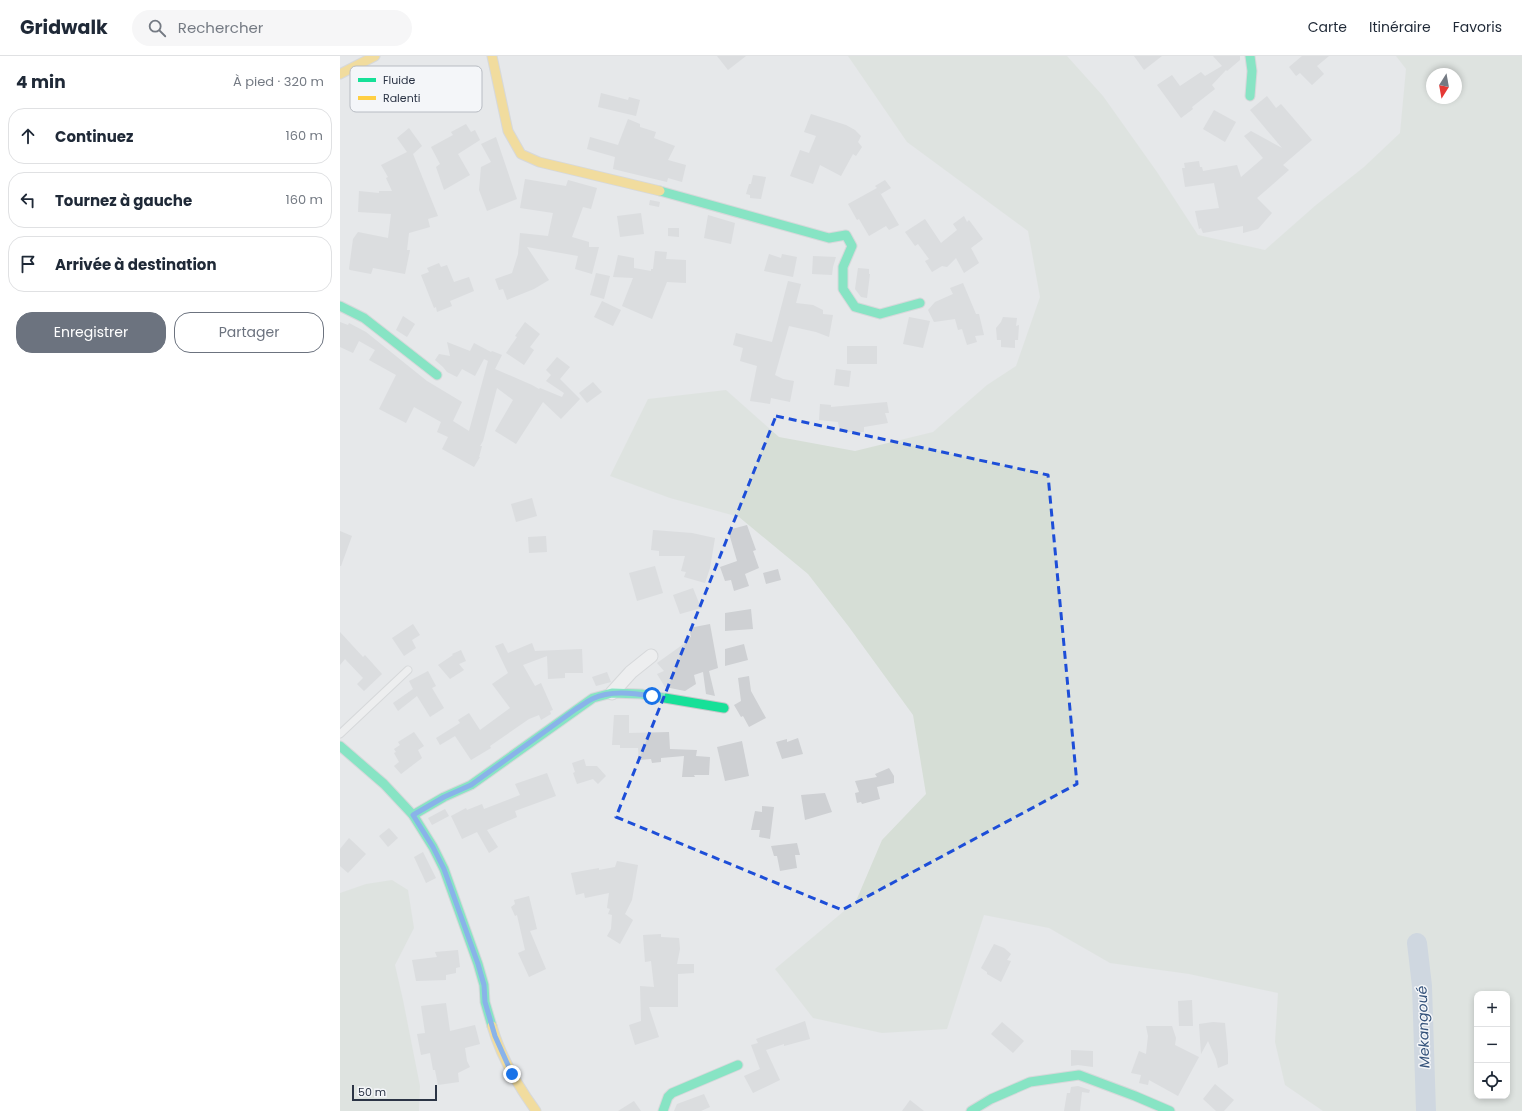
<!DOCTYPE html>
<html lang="fr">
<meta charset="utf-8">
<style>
:root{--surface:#fff;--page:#f6f6f7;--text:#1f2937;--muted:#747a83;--line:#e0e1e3;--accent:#6c737f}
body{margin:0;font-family:Poppins,sans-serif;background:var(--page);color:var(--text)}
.controls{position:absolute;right:12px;bottom:12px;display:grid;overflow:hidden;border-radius:8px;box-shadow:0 2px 6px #0003}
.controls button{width:36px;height:36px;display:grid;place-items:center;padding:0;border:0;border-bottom:1px solid var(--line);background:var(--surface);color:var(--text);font:20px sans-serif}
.compass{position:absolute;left:1086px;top:12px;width:36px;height:36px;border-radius:50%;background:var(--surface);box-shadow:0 2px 6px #0003;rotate:191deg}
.scale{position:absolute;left:12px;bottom:10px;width:85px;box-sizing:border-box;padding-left:4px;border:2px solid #2b3445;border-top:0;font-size:11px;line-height:14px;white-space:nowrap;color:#2b3445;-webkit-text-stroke:3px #f4f6f9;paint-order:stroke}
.stop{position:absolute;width:12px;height:12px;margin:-9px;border:3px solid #1a73e8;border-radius:50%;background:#fff}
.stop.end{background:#1a73e8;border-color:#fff;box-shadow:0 1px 4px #0008}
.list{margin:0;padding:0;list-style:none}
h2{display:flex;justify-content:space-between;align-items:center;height:52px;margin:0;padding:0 16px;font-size:17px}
h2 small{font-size:13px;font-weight:400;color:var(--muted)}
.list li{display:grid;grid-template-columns:26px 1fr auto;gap:12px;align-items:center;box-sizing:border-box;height:56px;margin:0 8px 8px;padding:0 8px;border:1px solid var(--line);border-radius:16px}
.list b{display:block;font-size:15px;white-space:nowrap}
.list em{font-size:13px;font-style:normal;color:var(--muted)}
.actions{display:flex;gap:8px;padding:12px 16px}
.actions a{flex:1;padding:9px 0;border:1px solid var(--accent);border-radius:16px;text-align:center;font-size:14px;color:var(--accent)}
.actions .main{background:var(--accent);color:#fff}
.icon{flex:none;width:22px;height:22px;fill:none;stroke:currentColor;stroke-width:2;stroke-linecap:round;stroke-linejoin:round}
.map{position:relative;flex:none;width:1182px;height:1055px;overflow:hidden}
header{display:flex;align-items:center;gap:24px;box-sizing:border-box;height:56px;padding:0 20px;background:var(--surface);border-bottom:1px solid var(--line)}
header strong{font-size:19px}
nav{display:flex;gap:22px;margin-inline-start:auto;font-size:14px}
.search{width:280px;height:36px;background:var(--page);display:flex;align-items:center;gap:10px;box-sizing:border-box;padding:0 14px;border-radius:22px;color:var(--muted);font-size:15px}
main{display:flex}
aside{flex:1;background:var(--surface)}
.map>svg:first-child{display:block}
.green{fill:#d6ded6;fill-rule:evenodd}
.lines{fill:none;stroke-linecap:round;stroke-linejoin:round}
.river{stroke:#b4c4d5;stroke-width:20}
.building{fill:#ced0d3}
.lane-casing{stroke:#c4c6c8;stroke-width:9}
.street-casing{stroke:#c4c6c8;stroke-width:15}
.fast-casing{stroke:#c4c6c8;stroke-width:11}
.slow-casing{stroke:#c4c6c8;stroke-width:11}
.lane{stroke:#f5f6f7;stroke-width:7}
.street{stroke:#f5f6f7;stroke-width:13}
.fast{stroke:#16e098;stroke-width:9}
.slow{stroke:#ffcf43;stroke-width:9}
.route{stroke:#1a73e8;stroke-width:5}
.marked{fill:none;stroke:#1d4ed8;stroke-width:3;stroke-dasharray:8 5;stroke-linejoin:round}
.labels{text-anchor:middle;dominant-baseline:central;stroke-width:3;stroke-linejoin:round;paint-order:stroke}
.water-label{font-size:14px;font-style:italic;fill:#34527a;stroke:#f4f6f9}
.key{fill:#f4f6f9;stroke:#b8bcc3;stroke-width:1}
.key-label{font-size:11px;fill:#2b3445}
</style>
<header>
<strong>Gridwalk</strong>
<div class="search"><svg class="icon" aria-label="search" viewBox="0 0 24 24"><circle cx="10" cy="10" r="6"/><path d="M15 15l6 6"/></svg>Rechercher</div>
<nav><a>Carte</a><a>Itinéraire</a><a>Favoris</a></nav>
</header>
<main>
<aside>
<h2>4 min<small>À pied · 320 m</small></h2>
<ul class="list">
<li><svg class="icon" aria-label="ahead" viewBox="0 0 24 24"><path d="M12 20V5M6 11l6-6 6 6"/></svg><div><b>Continuez</b></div><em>160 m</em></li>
<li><svg class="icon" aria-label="left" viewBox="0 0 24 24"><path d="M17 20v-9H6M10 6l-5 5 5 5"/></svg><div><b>Tournez à gauche</b></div><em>160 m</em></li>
<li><svg class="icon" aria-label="arrive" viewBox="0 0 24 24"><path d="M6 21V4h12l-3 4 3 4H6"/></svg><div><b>Arrivée à destination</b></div></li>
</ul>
<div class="actions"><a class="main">Enregistrer</a><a>Partager</a></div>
</aside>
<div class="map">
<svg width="1182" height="1055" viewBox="0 0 1182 1055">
<rect width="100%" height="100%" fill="#e6e8ea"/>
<g class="green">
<path d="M 508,0 L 727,0 L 763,40 L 817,116 L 858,179 L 925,194 L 976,149 L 1024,111 L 1060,77 L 1066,13 L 1056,0 L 1182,0 L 1182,1055 L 983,1055 L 945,1029 L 935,986 L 938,937 L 849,918 L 770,907 L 709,872 L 644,859 L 607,973 L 542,977 L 473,962 L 435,913 L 516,845 L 542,784 L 586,738 L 573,659 L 509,571 L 468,518 L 399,461 L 330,442 L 270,420 L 308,343 L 386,334 L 439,381 L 515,395 L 593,376 L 647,329 L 676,310 L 700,241 L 688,175 L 567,86 ZM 1092,18 L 1116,18 L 1116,42 L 1092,42 ZM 1137,938 L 1167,938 L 1167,1040 L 1137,1040 Z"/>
<polygon points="52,824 68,834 74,872 55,909 63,944 80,1030 79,1055 0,1055 0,837 26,828"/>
</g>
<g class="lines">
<polyline class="river" points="1077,887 1082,930 1086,1055"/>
</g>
<g class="building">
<polygon points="377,0 406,0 388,14"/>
<polygon points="794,0 822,0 804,14"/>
<polygon points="873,0 900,0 900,4 887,15 886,14 872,29 875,33 852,51 853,53 841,62 817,29 832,19 840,30 861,16 865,20 882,10"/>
<polygon points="962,0 989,0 977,10 984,18 972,29 960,17 956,20 949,11"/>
<polygon points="261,37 288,44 289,41 300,44 296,60 258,51"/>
<polygon points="927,40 936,52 941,48 972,84 943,109 949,114 917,142 932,157 918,173 903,177 903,170 863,177 861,172 859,173 855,155 879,152 874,127 845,131 842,112 845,112 844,107 859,105 860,111 862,111 863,115 897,109 901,121 923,102 904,80 911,75 942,92 910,54"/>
<polygon points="874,54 896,66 885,86 863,73"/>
<polygon points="471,58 506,69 515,74 521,80 518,86 522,91 516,100 513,98 501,120 480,109 473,128 450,120 460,94 469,97 476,80 464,76"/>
<polygon points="288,63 300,68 300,71 316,76 314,82 335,90 328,104 346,109 342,126 328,122 327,126 273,113 275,101 247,93 250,81 278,89"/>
<polygon points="126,68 131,76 135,74 140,84 118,98 130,119 104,134 96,111 100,108 91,91 113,79 111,76"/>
<polygon points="69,72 82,90 73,98 98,160 88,163 90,171 69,177 67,194 70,194 65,218 33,212 31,218 10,214 9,213 13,183 18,176 48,182 51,158 18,156 19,135 39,137 39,135 52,135 46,122 48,121 41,109 67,96 57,82"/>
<polygon points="156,81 177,143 147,155 139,134 141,111 151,106 141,88"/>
<polygon points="413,119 426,121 421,143 410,142 410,139 406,138 409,128 411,128"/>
<polygon points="185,123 226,130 228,124 257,132 251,153 243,151 232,181 249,186 249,191 259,191 252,218 235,213 238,200 187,191 209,224 194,233 167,244 163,233 159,234 155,223 172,217 178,198 180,177 208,180 213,157 180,152"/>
<polygon points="545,124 551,132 541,138 539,135 559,169 549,174 546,170 529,180 519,163 517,164 508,148 537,132 535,130"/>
<polygon points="310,144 320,146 319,151 309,149"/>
<polygon points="301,157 304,178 280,181 277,160"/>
<polygon points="368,159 395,167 391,188 364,182"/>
<polygon points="624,160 627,166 629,164 643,183 631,192 639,207 624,217 616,202 607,211 602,210 592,216 585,205 589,203 578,188 575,190 565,176 585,163 601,187 617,174 613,168"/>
<polygon points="328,172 339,172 339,181 328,180"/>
<polygon points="315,195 327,196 326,203 346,204 346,227 327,226 312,263 282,250 293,222 273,221 278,199 294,202 294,212 311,215 311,213 313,213"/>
<polygon points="429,198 441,202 442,198 457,201 453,221 424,215"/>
<polygon points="473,200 496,201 493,211 492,219 472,218"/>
<polygon points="99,207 101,211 107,209 114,226 129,221 134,235 110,245 112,250 97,256 96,251 94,252 81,219 89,216 87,212"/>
<polygon points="518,212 529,213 529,218 530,218 527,242 521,241 515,233"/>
<polygon points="256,217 270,220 264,243 250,239"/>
<polygon points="448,225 461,228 456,247 473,249 483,254 483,258 493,259 489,281 476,276 449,270 435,319 443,323 454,325 450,346 431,342 430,348 410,345 417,310 400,305 403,292 393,289 396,277 432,286"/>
<polygon points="623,227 636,258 639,258 644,279 635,280 637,286 627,289 622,273 618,274 615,263 594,266 588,254 595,246 613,238 610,232"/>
<polygon points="262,245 281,254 273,270 254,261"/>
<polygon points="63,260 75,268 67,281 56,274"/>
<polygon points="569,261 590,265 583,292 563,288"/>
<polygon points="663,261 677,262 676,270 679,269 678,284 675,284 675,292 661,291 661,284 657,284 656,272 661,266"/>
<polygon points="0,266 8,269 9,267 26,276 87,325 122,346 113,365 129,375 148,305 144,303 135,320 122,313 117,321 107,316 103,311 95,304 99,298 110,300 107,286 130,295 134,287 151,296 152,295 162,299 155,313 192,329 199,333 200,332 222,341 224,337 206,325 211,319 206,314 217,301 230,311 220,323 240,343 221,363 203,346 176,388 155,375 173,344 157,332 143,385 140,390 142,390 139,401 140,401 134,411 102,393 108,381 97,376 101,366 74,351 66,367 39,353 56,319 29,304 35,294 19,285 13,297 0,291"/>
<polygon points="185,266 200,278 190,291 194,294 184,309 166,297 177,281 175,280"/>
<rect x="507" y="290" width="30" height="18"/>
<polygon points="496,313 511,315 509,331 494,329"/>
<polygon points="253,326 262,336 247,347 239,337"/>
<polygon points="547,346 549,357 545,357 548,367 524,371 524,376 500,376 498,366 479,364 480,348 491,349 491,351"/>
<polygon points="192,442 197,460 176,466 171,448"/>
<polygon points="407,469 416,494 413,495 419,512 405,518 409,530 394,535 391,524 385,525 380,511 397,505 388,474"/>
<polygon points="313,474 352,477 375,482 370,512 365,527 344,521 346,516 341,515 345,500 319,500 319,495 311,494"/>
<polygon points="0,475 12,480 1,510 0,510"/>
<polygon points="206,480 207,496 189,497 188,481"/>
<polygon points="315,510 323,537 297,545 289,517"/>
<polygon points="438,513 441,524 426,528 423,517"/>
<polygon points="353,532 361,552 340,558 333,539"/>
<polygon points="411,553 413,573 385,575 385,557"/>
<polygon points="73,568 80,579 72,584 76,592 64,600 52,582"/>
<polygon points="370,568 378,612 369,615 375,640 366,638 363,616 354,619 356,628 345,635 325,631 317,618 324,615 317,607 345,587 344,583 351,581 349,572"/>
<polygon points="0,576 23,601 25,599 42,618 24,635 17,628 23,622 5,603 0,609"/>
<polygon points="163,587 168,597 192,587 195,595 242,593 243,617 225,617 225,622 208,623 207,600 183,609 195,630 201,627 213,654 210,655 211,658 201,664 199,659 189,663 150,690 151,692 131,704 115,680 100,689 96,682 120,667 118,664 129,657 140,674 170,652 152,628 168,617 155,590"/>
<polygon points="404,588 408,604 385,610 385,593"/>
<polygon points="121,594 126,605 119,608 124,614 110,623 98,609 113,599 112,598"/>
<polygon points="88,615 96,630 92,632 104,652 90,661 77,640 58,655 53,647 73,633 69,625"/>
<polygon points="267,616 271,626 256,630 252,621"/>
<polygon points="409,620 411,635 426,662 409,671 403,660 401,661 394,649 401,645 398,622"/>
<polygon points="274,659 289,659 289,677 329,676 330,693 357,694 356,700 370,701 369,719 354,719 355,721 342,721 344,700 321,702 321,706 312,707 311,703 299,704 298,692 280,692 280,689 272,689"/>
<polygon points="74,676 84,690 78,694 82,702 61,718 54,710 59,706 54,697 56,696 54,693 60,689 58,686"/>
<polygon points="458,682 463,698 442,703 436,686 447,683 447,686"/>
<polygon points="402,685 409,720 385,725 377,691"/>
<polygon points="244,703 246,710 257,710 266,720 258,728 253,723 237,728 233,717 235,716 232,707"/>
<polygon points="549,712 554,720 554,727 537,731 540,743 522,748 521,746 517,747 515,737 519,736 515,725 537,721 535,718"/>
<polygon points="207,717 216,740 175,755 177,761 147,774 158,791 149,797 137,776 122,783 111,760 126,752 127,754 142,748 144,753 180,739 175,728"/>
<polygon points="485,737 492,756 465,764 461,739"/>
<polygon points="422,750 434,751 430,783 419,781 420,774 411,774 415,755 422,756"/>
<polygon points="105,753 109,760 92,769 88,762"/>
<polygon points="49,772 58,782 48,791 39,780"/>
<polygon points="9,782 26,798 8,817 0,810 0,793"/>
<polygon points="457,787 460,799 455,799 457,812 440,815 437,800 434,800 431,790"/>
<polygon points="83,796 96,822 86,827 74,801"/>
<polygon points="277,805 298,809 292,844 285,858 293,864 280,888 267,880 271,873 272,859 268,858 270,853 267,852 269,837 245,842 244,837 236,839 231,817 259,812 259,814 275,811"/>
<polygon points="189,840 197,873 190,875 206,913 189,921 178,897 185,894 177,859 175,860 171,851 175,848 174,844"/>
<polygon points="321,878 321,881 339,882 340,893 337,908 354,908 354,917 338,918 338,951 309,951 319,981 295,989 289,969 301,965 300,930 314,931 311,905 305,906 303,879"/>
<polygon points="654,888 664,892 671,898 667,904 671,905 661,926 647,918 647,916 641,912"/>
<polygon points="118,894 120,911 116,912 116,917 106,919 106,924 76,925 72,904 97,901 95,896"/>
<polygon points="852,944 853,970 839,970 838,945"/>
<polygon points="106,947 110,975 135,969 140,988 125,992 127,1005 130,1011 118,1017 119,1026 98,1029 95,1014 93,1014 90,997 81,999 77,978 85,977 81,950"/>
<polygon points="465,965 470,983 444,990 444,988 426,994 440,1024 413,1037 404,1020 420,1013 411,989 418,987 416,983"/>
<polygon points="662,966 684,985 673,997 651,978"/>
<polygon points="873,966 885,967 888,998 888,1008 878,1012 876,1003 868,985 861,998 859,968"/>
<polygon points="806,970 832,970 836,982 835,989 859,1001 838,1040 809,1024 808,1029 799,1027 801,1019 791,1017 799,995 806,998 808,980"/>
<polygon points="731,994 753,995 753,1011 738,1009 731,1010"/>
<polygon points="875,1028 894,1044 884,1055 876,1055 863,1043"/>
<polygon points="738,1030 750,1034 749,1037 742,1036 740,1055 724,1055 727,1037 730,1037 731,1031"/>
<polygon points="364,1038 370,1051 361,1055 334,1055 337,1048"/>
<polygon points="570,1044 584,1055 562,1055"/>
<polygon points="294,1045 301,1055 278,1055"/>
</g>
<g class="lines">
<g class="lane-casing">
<polyline id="lane" points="0,678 68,614"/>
</g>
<g class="street-casing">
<polyline id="street" points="272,637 291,616 311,600"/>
</g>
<g class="fast-casing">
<g id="fast">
<polyline points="910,0 912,15 910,40"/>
<polyline points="320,135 489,182 506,179 512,190 503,211 503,233 515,251 540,258 580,247"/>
<polyline points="0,250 24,262 97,319"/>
<polyline points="0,690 44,728 73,759 93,791 104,813 138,908 144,929 145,946 152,970"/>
<polyline points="73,759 104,741 131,729 253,642 272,637 301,638 384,652"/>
<polyline points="323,1055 328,1041 332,1037 398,1009"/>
<polyline points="631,1055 651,1043 690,1026 739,1019 795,1040 830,1055"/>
</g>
</g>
<g class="slow-casing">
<g id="slow">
<polyline points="152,0 168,75 181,98 199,106 320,135"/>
<polyline points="0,18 35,0"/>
<path d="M 152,970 C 161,1001 178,1030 196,1055"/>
</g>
</g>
<use href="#lane" class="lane"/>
<use href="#street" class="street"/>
<use href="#fast" class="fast"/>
<use href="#slow" class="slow"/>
</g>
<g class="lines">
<path class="route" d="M 172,1018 L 155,980 L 145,946 L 144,929 L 138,908 L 104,813 L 93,791 L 73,759 L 104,741 L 131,729 L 236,653 C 241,650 246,646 252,643 C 270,634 293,637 312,640"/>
</g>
<path d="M0 0H1182V1055H0ZM 436,360 L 708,419 L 737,728 L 502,854 L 276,761 Z" fill="#e6e8ea" fill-opacity=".55" fill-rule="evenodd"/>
<path class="marked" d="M 436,360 L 708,419 L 737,728 L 502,854 L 276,761 Z"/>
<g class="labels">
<g class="water-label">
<text transform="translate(1083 971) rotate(-92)">Mekangoué</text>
</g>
</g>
<rect x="10" y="10" width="132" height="46" rx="6" class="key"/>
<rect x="18" y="22" width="18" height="4" fill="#16e098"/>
<rect x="18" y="40" width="18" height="4" fill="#ffcf43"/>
<g class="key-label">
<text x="43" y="28">Fluide</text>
<text x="43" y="46">Ralenti</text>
</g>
</svg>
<div class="controls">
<button>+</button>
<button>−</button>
<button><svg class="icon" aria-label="locate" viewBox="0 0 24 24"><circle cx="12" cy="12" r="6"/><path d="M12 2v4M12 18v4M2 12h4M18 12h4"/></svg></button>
</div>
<svg class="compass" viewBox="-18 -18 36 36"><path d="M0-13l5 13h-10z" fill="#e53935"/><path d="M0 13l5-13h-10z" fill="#747a83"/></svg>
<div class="scale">50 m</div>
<div class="stop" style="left:312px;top:640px"></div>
<div class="stop end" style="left:172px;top:1018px"></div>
</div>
</main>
